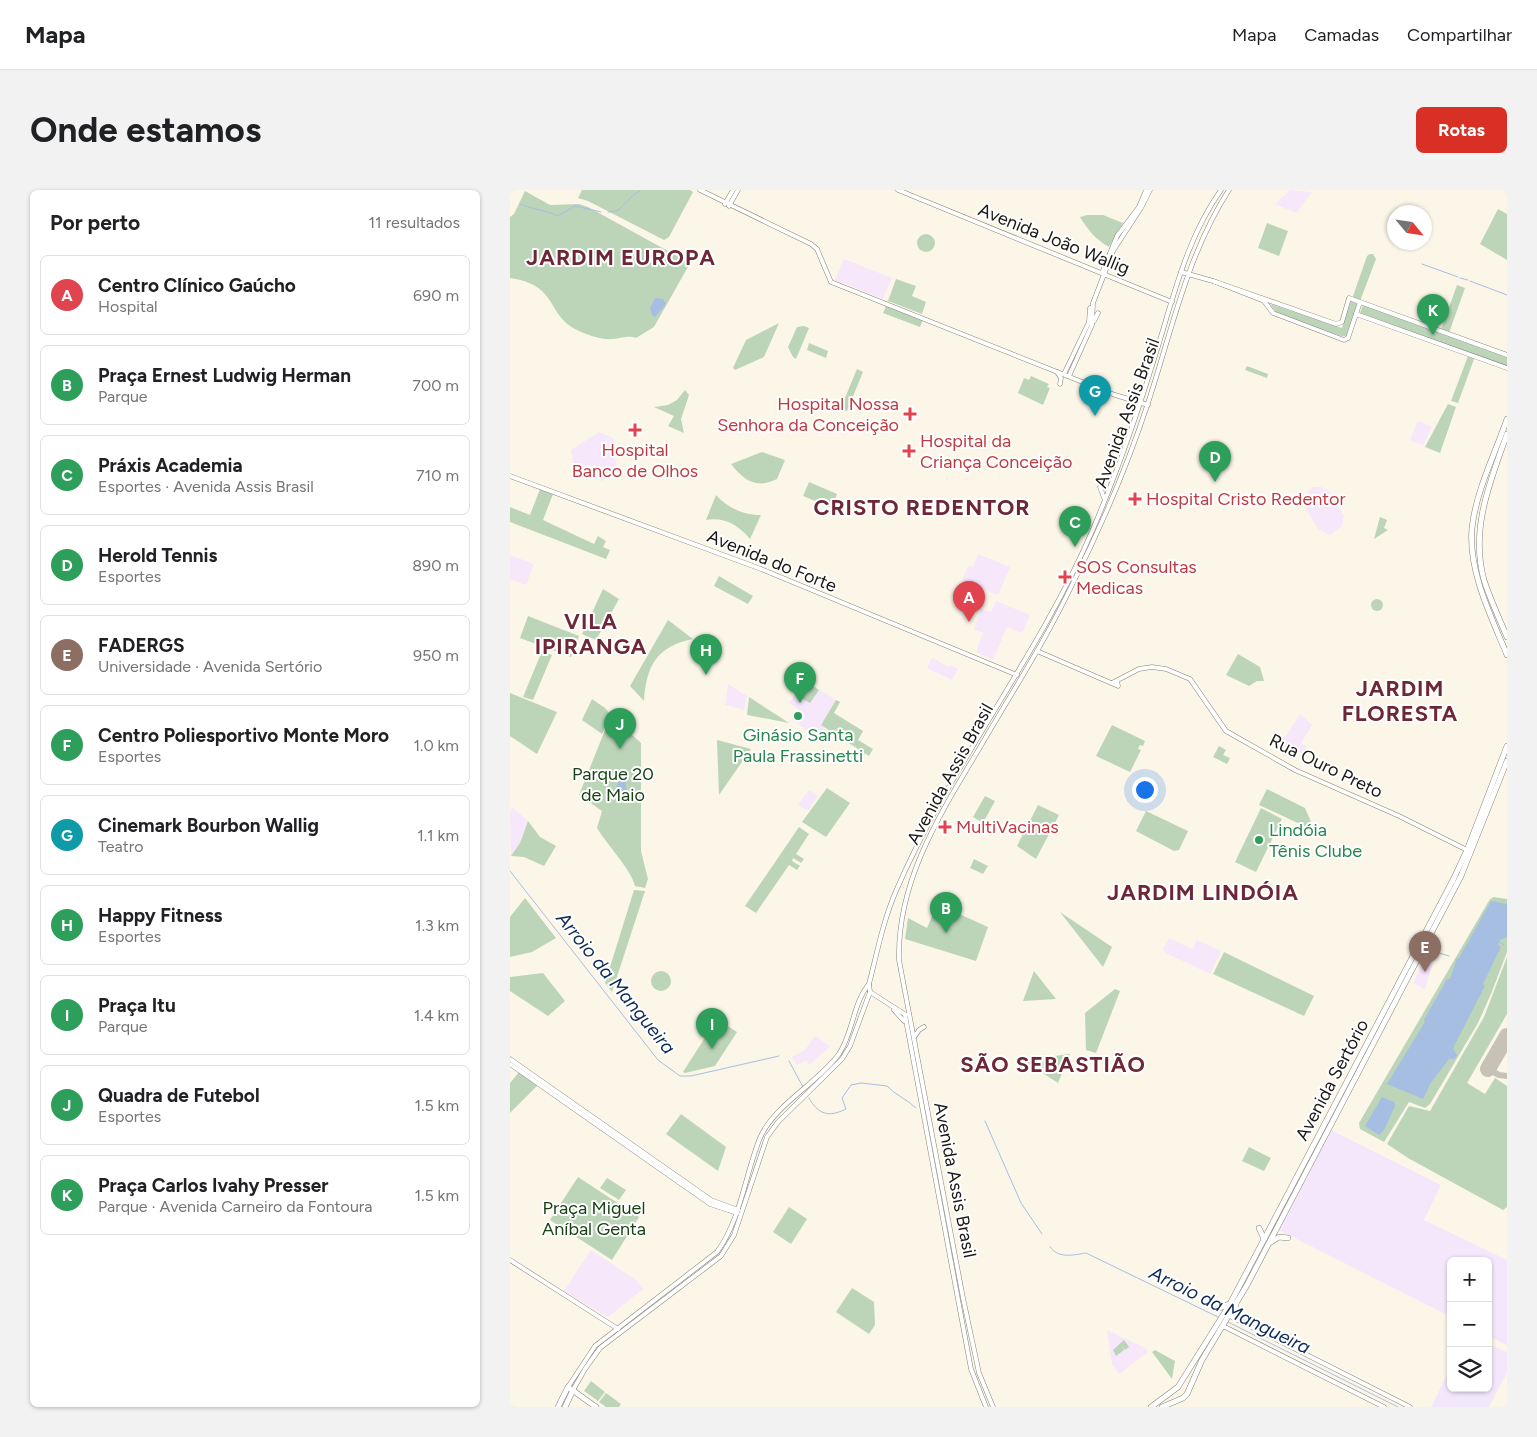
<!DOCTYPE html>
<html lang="pt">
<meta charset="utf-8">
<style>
:root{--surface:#fff;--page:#f2f2f2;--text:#202124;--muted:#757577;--line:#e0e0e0;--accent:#d93025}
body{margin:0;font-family:Figtree,sans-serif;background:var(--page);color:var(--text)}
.controls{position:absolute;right:15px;bottom:15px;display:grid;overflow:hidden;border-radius:8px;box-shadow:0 1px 4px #0004}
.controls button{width:45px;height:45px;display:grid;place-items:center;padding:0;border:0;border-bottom:1px solid var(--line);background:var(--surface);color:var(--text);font:25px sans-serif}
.compass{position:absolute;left:877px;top:15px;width:45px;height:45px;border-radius:50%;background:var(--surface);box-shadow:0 1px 4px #0004;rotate:119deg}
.you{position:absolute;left:634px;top:599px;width:18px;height:18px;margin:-12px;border:4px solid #fff;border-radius:50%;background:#1a73e8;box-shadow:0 0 0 8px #1a73e833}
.badge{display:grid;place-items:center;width:32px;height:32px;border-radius:50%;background:var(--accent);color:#fff;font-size:16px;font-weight:700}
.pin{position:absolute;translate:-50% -41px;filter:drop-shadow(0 1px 2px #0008)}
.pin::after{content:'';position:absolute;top:26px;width:18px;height:15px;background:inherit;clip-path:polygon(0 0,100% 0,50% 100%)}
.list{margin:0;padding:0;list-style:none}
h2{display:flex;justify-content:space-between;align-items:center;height:65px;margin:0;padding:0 20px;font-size:21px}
h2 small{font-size:16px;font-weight:400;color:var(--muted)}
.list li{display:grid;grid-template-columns:32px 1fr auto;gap:15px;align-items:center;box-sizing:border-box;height:80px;margin:0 10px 10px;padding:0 10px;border:1px solid var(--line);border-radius:8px}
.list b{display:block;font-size:19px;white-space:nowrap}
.list p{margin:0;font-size:16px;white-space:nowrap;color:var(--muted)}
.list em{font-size:16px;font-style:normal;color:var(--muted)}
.icon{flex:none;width:28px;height:28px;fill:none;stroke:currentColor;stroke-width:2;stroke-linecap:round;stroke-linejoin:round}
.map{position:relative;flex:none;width:997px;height:1217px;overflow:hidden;border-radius:8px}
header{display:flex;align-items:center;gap:30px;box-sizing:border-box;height:70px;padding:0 25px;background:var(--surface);border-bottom:1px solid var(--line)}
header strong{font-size:24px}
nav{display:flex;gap:28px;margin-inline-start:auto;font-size:18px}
.intro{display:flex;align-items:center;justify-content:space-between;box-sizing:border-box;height:120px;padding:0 30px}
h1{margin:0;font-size:35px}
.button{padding:12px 22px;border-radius:8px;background:var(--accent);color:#fff;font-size:18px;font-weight:700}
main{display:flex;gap:30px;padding:0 30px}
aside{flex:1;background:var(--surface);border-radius:8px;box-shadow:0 1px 4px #0004}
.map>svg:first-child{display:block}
.industrial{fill:#f4e7fc}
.education{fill:#f6e7fa}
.green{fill:#bcd5b9}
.water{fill:#a6bee1}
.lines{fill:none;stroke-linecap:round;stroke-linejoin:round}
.stream{stroke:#a6bee1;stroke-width:1}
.taxiway{stroke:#c6c2b6;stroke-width:6}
.runway{stroke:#c6c2b6;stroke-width:16}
.secondary-casing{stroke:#878275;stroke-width:5}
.primary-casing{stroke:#878275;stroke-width:6}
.secondary{stroke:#fff;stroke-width:4}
.primary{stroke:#fff;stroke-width:5}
.health-dot{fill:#e0444e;stroke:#fff;stroke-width:2}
.leisure-dot{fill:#2e9e5b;stroke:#fff;stroke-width:2}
.labels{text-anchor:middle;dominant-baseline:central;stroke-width:4;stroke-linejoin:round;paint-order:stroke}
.street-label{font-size:18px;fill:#1b1914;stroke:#fff}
.health-label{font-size:18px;fill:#be3a42;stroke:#fff;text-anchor:start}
.leisure-label{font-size:18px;fill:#27864d;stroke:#fff}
.park-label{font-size:18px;fill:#194214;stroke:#fff}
.water-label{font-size:19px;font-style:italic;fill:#0d2b57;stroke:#fff}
.district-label{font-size:22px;font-weight:bold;letter-spacing:1px;fill:#6d2736;stroke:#fff}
</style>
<header>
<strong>Mapa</strong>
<nav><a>Mapa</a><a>Camadas</a><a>Compartilhar</a></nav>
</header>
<div class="intro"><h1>Onde estamos</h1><a class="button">Rotas</a></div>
<main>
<aside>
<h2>Por perto<small>11 resultados</small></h2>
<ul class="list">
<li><span class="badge" style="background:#e0444e">A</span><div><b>Centro Clínico Gaúcho</b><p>Hospital</p></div><em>690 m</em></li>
<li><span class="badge" style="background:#2e9e5b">B</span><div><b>Praça Ernest Ludwig Herman</b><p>Parque</p></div><em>700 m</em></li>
<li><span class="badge" style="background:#2e9e5b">C</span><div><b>Práxis Academia</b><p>Esportes · Avenida Assis Brasil</p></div><em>710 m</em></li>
<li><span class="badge" style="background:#2e9e5b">D</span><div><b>Herold Tennis</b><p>Esportes</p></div><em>890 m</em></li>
<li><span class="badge" style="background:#8d6e63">E</span><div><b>FADERGS</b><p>Universidade · Avenida Sertório</p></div><em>950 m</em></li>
<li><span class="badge" style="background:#2e9e5b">F</span><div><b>Centro Poliesportivo Monte Moro</b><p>Esportes</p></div><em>1.0 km</em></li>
<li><span class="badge" style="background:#0f9aa8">G</span><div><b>Cinemark Bourbon Wallig</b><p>Teatro</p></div><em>1.1 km</em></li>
<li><span class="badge" style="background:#2e9e5b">H</span><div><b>Happy Fitness</b><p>Esportes</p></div><em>1.3 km</em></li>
<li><span class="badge" style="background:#2e9e5b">I</span><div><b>Praça Itu</b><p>Parque</p></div><em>1.4 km</em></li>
<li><span class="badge" style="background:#2e9e5b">J</span><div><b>Quadra de Futebol</b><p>Esportes</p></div><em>1.5 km</em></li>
<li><span class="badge" style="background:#2e9e5b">K</span><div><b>Praça Carlos Ivahy Presser</b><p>Parque · Avenida Carneiro da Fontoura</p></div><em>1.5 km</em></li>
</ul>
</aside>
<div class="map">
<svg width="997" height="1217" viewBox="0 0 997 1217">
<rect width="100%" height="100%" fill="#fcf6e9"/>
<g class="industrial">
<polygon points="821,940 931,995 914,1030 997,1070 997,1155 978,1146 978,1071 941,1071 941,1127 769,1040"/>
<polygon points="978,1153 997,1162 997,1183 979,1217 921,1217 941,1177 941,1198 978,1198"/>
</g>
<g class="education">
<polygon points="780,0 802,2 786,23 765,14"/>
<polygon points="334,69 382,88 373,109 325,90"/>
<polygon points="908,231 922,237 913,255 900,250"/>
<polygon points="89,242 103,248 107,280 92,291 65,281 61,260"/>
<polygon points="803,297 811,297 820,302 834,326 832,336 820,345 808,339 795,317 793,308"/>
<polygon points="468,364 500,377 488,405 452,391 458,376 463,377"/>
<polygon points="0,365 24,374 16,395 0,389"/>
<polygon points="486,411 520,425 512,443 497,437 483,470 466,462 473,443 464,439 471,419 481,422"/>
<polygon points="422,468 439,477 441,475 448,479 442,490 417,478"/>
<polygon points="218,494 237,506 234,520 215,515"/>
<polygon points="300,494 326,510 311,534 316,538 309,548 281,529 288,519 279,513 285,504 291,508"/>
<polygon points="790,524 802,535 791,553 797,557 793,564 772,552"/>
<polygon points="345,557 356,564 348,575 338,568"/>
<polygon points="299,600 308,606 298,621 288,615"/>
<polygon points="2,617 18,631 10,653 1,666 0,623"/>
<polygon points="659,748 682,759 687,750 711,761 700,784 656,763 653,759"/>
<polygon points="918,762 925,766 915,799 903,793"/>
<polygon points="305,846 320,856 299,875 296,870 287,875 282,867 295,860"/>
<polygon points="81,1060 126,1090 133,1099 98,1127 54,1101"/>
<polygon points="597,1140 635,1158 638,1162 609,1184 602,1174"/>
</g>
<g class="green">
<polygon points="72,0 180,0 183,2 159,47 154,50 78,11 68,8"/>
<path d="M 15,1 L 40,15 L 69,14 L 78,17 L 178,72 L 179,75 L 144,137 L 126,148 C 118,145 111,148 103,149 C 90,150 77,145 65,139 C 36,123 48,95 0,88 L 0,27 L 4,24 Z"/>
<polygon points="988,19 997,24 997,70 970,54"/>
<path d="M 577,25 L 593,25 L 613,33 L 599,57 C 585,49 578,40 570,27 Z"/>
<polygon points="757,33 778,41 769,66 748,58"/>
<circle cx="416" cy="53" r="9"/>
<polygon points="860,64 863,64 866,69 850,111 842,109 857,66"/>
<polygon points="386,89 406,96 402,106 416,112 412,124 378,111"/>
<polygon points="947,95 955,98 939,143 931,140"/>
<polygon points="841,111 848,114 837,146 831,146 768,124 760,114 832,138"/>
<polygon points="853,115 997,167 997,177 850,123"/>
<polygon points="376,116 413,130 410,137 373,123"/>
<polygon points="269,133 254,167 225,180 223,178 236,150"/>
<polygon points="294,136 299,138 286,169 283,167 278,157 287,137"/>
<polygon points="299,153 318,161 316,168 297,160"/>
<polygon points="958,166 964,169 948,213 941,211"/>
<polygon points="737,176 758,184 757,188 735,180"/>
<polygon points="347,179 353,182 337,221 330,220"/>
<polygon points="521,186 539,194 537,197 540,198 533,215 508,203 514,188 519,190"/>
<polygon points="175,200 179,205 171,229 174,243 158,236 164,226 144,217 158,215 167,210"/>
<polygon points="938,214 946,217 930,263 915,257"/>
<path d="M 252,262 L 275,270 L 267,289 C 247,299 234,291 221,274 Z"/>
<polygon points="299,292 327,304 322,318 293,306"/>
<polygon points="30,299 43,304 33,330 84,354 88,346 96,351 93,357 100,360 96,369 0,332 0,317 20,325"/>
<path d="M 206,305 C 218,318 233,325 251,325 L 240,349 C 228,335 215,327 196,330 Z"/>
<polygon points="870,327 877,330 874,338 878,340 864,349"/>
<polygon points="209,386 243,406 238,414 204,396"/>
<polygon points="93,399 109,409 86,450 72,444"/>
<circle cx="867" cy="415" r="6"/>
<polygon points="18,426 69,446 61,467 10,448"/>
<path d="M 158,430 L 183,449 C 147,456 136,476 134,511 L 120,496 Z"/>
<polygon points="32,461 42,465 23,510 13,507"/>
<polygon points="728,464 750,477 754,491 747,491 739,496 716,485"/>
<polygon points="300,494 309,500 300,513 291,508"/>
<polygon points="0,503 47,522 27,564 0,546"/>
<polygon points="239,507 279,533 237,525"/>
<polygon points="82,509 95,518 100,524 92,544 72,530"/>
<polygon points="326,510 330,512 324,523 353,541 348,550 363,559 359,566 311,535"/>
<path d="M 101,525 L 131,553 L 131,661 L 138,689 L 135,698 L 125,696 C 121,679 97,655 87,638 L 92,621 L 69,605 Z"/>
<polygon points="602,535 635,551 633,556 630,555 628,559 631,560 620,582 586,566"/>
<polygon points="207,550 241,559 209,605"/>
<polygon points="709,556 716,560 713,565 720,568 717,574 703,567"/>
<polygon points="317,598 340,613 316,647 292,632"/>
<polygon points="757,599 795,618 805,641 749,615"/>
<polygon points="475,606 485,611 473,633 463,627"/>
<polygon points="528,615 549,625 526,669 507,656"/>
<polygon points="751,618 772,629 746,682 725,672"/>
<polygon points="636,621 678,641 669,660 664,661 626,641"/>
<polygon points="18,631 30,647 46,656 34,676 14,667 1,666 10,653"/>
<polygon points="289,637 299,644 286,664 294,669 291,673 283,668 282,671 290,676 287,680 279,675 246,723 235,716"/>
<polygon points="464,669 478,676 473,684 460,678"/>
<polygon points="124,700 135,701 102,802 95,793"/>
<polygon points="984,707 997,709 997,762 981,804 968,833 920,914 915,918 899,912 874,952 850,939 849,933 980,709"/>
<polygon points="15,708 46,748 22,762 0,767 0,727"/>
<polygon points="427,714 478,737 466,771 395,749 398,728 417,738"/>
<polygon points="550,722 602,757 593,777"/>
<polygon points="714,762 804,806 794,826 703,784"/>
<polygon points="997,767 997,824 957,893 975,904 985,888 997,896 997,1017 993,1020 898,968 877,954 899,916 920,921 974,827"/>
<circle cx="151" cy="791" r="10"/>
<polygon points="524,781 546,809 513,811"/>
<polygon points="33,783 55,811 38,826 0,801 0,787"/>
<polygon points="605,799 610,801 586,863 576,860 575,823"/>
<polygon points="207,829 227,842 205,876 175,883 173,882"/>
<polygon points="560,864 548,893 512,870"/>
<polygon points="9,882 28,895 0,923 0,893"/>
<polygon points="171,924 216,957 208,981 156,944"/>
<polygon points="739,957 761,968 754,981 732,971"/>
<polygon points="68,987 129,1027 102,1070 40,1030"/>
<polygon points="97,988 116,1000 109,1010 90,998"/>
<polygon points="279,1017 297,1029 281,1054 263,1042"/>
<polygon points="342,1098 364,1112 365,1135 359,1144 326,1122"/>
<polygon points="614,1150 619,1157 615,1160 612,1156 614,1160 606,1166 603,1160"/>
<polygon points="645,1160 665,1171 662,1189 642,1162"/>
<polygon points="81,1191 95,1202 88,1211 74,1201"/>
<polygon points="96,1203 111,1214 109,1217 96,1217 89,1212"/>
</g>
<g class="water">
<polygon points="145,108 153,109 156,114 145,127 142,125 140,118"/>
<polygon points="112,585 115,588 116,598 119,603 115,606 108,602 106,597"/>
<polygon points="981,711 997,714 997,747 990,750 988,755 991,757 973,794 975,796 945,854 943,859 947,865 945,869 939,869 920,894 913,909 877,894 915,832 914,830 937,789 940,789 947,768 949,768"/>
<polygon points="872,907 884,912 885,916 874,940 869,945 855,936"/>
</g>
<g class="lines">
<g class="stream">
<path d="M 10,14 C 24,20 36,20 48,26 L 65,16 L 91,22"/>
<path d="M 98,22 L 107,21 C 116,14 120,6 130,1"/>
<polyline points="912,74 948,87"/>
<polyline points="950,88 958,90"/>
<polyline points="960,91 997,105"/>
<polyline points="0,681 148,870 170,886 181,886 269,866"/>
<polyline points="988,751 994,755"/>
<polyline points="916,759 939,766"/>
<polyline points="279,871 293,897"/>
<path d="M 299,908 C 308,924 318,928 336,919 L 332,908 L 341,895 L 351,893 L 377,896 C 385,905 397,909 406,918"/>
<polyline points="475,931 511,1013 532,1044"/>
<path d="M 540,1057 C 549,1069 563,1065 576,1063 L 708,1127"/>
<polyline points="716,1131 888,1217"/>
</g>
<polyline class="taxiway" points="978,879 989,885 997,886"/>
<polyline class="runway" points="978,879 997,846"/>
<g class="secondary-casing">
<g id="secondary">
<polyline points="190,0 301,54 307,59 321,92 605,205 638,215"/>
<polyline points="388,0 662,112"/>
<polyline points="215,14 223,0"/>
<polyline points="219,16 228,0"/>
<polyline points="671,82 703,91 754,111 763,123 834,150 838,148 850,112"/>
<polyline points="592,83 607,46 629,17 636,0"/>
<polyline points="703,91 826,134 832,132 839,108 997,165"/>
<polyline points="846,124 997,178"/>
<polyline points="584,131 588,123"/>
<polyline points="547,182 551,188 550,194"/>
<polyline points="554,184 579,132 580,118"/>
<polyline points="559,186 582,135 583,113 603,61 631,18 640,0"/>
<polyline points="0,286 251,379 507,485"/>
<polyline points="590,297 594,308"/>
<polyline points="527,461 608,496 607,491"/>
<polyline points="602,493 629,479 642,477 656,479 680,489 716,541 785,580 889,626 957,660"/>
<path d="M 360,802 L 359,794 C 367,763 373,731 386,701 C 440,575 529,466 583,339 C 607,283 627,225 645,166 C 663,109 676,49 711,0"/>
<polyline points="360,802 396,825"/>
<polyline points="384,820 394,831"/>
<polyline points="395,825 461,1179 476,1217"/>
<polyline points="405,846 409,840 414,837"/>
<polyline points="0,869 201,1010 228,1020"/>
<polyline points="0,874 200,1014 227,1023"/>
<polyline points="0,1070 108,1139"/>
<polyline points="716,1124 900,1217"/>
<polyline points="713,1136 874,1217"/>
<path d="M 58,1197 L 85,1156 L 207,1062 C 231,1029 235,985 250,948 C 264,915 308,893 329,864 C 343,843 343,813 359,794"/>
<polyline points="63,1200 75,1179 90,1158 211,1066 224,1045 257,947 268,932 332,869 340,856 360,802"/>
<path d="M 483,1217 L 469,1183 L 453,1108 L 389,770 C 387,691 430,624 469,559 C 501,504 536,450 563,393 C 592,335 618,274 638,213 C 662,140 677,65 719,0"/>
</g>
</g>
<g class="primary-casing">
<g id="primary">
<path d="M 997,229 C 985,264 966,301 962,338 C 958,381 981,426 997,465"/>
<path d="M 997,244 C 980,292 960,339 974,390 C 980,409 989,428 997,447"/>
<polyline points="749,1038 754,1049"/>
<polyline points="761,1052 769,1047 778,1048"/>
<polyline points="726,1115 726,1123 732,1132"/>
<polyline points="707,1119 719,1114"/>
<polyline points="48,1217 58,1197 86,1217"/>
<polyline points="55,1217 63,1200"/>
<polyline points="641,1217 668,1197 720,1114 943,690 957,660 997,556"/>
<polyline points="652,1217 673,1208 677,1204 692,1170 737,1095 951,686 997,571"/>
</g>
</g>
<use href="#secondary" class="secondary"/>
<use href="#primary" class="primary"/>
</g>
<g class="health-dot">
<path d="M397.5 216.5h5v5h5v5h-5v5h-5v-5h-5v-5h5z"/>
<path d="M122.5 232.5h5v5h5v5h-5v5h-5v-5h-5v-5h5z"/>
<path d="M396.5 253.5h5v5h5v5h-5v5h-5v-5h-5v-5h5z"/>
<path d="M622.5 301.5h5v5h5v5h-5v5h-5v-5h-5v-5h5z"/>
<path d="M552.5 379.5h5v5h5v5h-5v5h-5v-5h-5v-5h5z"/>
<path d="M432.5 629.5h5v5h5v5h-5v5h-5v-5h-5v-5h5z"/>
</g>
<g class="leisure-dot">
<circle cx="288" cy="526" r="5"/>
<circle cx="749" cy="650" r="5"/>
</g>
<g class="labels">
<g class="street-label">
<text transform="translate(544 49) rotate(22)">Avenida João Wallig</text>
<text transform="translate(617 223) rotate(-70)">Avenida Assis Brasil</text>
<text transform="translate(262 371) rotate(22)">Avenida do Forte</text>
<text transform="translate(816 576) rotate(26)">Rua Ouro Preto</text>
<text transform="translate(440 584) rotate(-61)">Avenida Assis Brasil</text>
<text transform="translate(822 890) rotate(-62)">Avenida Sertório</text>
<text transform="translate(445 990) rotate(79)">Avenida Assis Brasil</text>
</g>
<g class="health-label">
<text x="389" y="214" text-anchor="end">Hospital Nossa<tspan x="389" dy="21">Senhora da Conceição</tspan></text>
<text x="410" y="251">Hospital da<tspan x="410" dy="21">Criança Conceição</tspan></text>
<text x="125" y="260" text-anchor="middle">Hospital<tspan x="125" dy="21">Banco de Olhos</tspan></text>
<text x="636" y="309">Hospital Cristo Redentor</text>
<text x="566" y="377">SOS Consultas<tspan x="566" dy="21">Medicas</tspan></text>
<text x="446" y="637">MultiVacinas</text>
</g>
<g class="leisure-label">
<text x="288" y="545">Ginásio Santa<tspan x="288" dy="21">Paula Frassinetti</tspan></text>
<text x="759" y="640" text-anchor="start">Lindóia<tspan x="759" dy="21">Tênis Clube</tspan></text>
</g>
<g class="park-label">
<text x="103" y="584">Parque 20<tspan x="103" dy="21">de Maio</tspan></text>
<text x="84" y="1018">Praça Miguel<tspan x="84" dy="21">Aníbal Genta</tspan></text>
</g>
<g class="water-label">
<text transform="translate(106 793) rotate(51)">Arroio da Mangueira</text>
<text transform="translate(720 1120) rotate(26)">Arroio da Mangueira</text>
</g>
<g class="district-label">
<text x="111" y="67">JARDIM EUROPA</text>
<text x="412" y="317">CRISTO REDENTOR</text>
<text x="81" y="431">VILA<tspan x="81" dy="25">IPIRANGA</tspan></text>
<text x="890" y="498">JARDIM<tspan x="890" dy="25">FLORESTA</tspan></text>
<text x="693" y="702">JARDIM LINDÓIA</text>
<text x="543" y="874">SÃO SEBASTIÃO</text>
</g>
</g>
</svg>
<div class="controls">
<button>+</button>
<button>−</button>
<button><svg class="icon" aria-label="layers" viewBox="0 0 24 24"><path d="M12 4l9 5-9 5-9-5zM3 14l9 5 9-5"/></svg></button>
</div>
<svg class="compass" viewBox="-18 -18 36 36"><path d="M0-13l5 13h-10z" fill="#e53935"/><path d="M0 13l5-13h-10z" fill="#757577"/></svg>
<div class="you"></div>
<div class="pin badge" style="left:459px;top:432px;background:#e0444e">A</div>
<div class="pin badge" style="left:436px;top:743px;background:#2e9e5b">B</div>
<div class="pin badge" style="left:565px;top:357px;background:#2e9e5b">C</div>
<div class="pin badge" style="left:705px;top:292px;background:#2e9e5b">D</div>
<div class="pin badge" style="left:915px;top:782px;background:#8d6e63">E</div>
<div class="pin badge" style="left:290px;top:513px;background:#2e9e5b">F</div>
<div class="pin badge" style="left:585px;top:226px;background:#0f9aa8">G</div>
<div class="pin badge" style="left:196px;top:485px;background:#2e9e5b">H</div>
<div class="pin badge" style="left:202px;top:859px;background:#2e9e5b">I</div>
<div class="pin badge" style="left:110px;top:559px;background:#2e9e5b">J</div>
<div class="pin badge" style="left:923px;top:145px;background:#2e9e5b">K</div>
</div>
</main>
